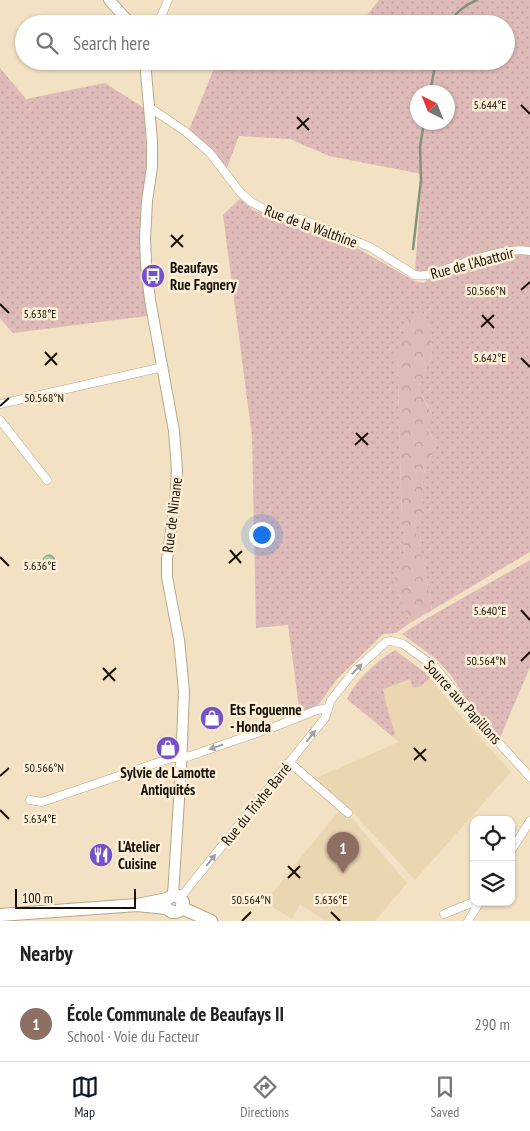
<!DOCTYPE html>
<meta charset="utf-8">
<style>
:root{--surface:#fff;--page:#f6f6f6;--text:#222;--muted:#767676;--line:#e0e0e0;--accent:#111827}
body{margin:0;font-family:"PT Sans Narrow",sans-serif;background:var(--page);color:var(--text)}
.controls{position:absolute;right:15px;bottom:15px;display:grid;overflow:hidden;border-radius:10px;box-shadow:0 1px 4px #0004}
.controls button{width:45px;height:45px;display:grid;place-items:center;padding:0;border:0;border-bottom:1px solid var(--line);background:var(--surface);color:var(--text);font:25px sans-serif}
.compass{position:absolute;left:410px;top:85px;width:45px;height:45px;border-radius:50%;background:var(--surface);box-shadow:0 1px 4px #0004;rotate:317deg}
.scale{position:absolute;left:15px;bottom:12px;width:121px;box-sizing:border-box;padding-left:5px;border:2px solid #171107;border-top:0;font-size:14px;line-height:18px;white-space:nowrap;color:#171107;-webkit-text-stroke:4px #fdefd7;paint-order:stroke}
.you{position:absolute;left:261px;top:534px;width:18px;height:18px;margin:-12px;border:4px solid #fff;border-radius:50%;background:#1a73e8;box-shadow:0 0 0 8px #1a73e833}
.badge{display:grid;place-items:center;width:32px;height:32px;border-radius:50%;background:var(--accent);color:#fff;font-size:16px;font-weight:700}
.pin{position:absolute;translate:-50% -41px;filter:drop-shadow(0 1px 2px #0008)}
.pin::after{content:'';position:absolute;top:26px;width:18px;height:15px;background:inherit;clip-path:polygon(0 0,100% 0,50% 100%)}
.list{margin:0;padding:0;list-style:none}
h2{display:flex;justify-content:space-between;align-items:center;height:65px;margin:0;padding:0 20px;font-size:21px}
h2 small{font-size:16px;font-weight:400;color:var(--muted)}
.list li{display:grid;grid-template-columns:32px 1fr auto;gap:15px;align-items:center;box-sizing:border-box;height:75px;padding:0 20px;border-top:1px solid var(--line)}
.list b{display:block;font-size:19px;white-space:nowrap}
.list p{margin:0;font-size:16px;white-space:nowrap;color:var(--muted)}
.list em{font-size:16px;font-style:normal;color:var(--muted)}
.icon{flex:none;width:28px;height:28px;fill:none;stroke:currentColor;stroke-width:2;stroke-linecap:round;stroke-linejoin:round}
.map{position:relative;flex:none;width:530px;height:921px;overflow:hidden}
.search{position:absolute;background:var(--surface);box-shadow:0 1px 4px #0004;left:15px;right:15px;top:15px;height:55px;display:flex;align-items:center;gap:12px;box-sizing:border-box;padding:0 18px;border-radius:28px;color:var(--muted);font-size:19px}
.sheet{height:140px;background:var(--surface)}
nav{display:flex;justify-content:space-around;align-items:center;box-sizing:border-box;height:70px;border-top:1px solid var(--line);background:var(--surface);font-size:14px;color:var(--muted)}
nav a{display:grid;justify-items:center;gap:2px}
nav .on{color:var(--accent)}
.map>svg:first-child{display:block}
.built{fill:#ebd6b2}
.grass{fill:url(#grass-dots);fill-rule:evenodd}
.forest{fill:url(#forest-crowns)}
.water{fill:url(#water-waves);stroke:#82957a}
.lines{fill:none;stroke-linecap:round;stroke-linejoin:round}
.stream{stroke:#82957a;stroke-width:2.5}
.minor-casing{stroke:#b6a689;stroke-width:9}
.tertiary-casing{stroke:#b6a689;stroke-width:12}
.primary-casing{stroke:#b6a689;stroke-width:14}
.minor{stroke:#fff;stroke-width:8}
.tertiary{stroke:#fff;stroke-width:10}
.primary{stroke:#fff;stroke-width:12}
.oneway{fill:#a2a09c}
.ticks{fill:none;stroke:#171107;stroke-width:2}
.labels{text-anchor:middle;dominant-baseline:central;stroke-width:5;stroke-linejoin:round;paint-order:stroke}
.street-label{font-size:15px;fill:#171107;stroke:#fdefd7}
.poi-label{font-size:15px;font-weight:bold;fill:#171107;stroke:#fdefd7;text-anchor:start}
.ticks-label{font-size:12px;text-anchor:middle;fill:#171107;stroke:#fdefd7;stroke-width:5;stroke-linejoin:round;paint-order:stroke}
</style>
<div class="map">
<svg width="530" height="921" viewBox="0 0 530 921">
<defs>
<pattern id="grass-dots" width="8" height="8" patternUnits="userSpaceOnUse" patternTransform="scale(1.25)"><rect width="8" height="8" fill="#debab8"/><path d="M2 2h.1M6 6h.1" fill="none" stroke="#be9f9d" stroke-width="1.8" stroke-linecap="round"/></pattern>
<pattern id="forest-crowns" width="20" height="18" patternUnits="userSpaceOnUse" patternTransform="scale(1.25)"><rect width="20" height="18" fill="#debab8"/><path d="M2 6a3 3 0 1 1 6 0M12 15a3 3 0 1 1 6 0" fill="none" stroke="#be9f9d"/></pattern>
<pattern id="water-waves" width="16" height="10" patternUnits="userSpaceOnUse" patternTransform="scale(1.25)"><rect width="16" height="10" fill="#b0cdab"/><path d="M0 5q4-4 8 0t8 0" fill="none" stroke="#97af92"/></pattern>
</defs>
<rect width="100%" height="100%" fill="#f3e1c3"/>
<g class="built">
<polygon points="395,650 424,672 436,685 451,705 511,772 415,880 356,816 316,778 399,742 347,699 353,687 365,674 383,657"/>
<polygon points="340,810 349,815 407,883 375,921 326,921 300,904 292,919 266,903 265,902 277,887 296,863"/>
</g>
<g class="grass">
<path d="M 379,0 L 530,0 L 530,249 L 427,272 L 415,271 L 422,174 L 329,156 L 290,139 L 239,136 L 226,170 L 189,130 L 217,61 L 326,61 L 329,63 L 330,61 L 506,61 L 506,24 L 360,24 ZM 418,92 L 448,92 L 448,122 L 418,122 Z"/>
<polygon points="0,68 26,99 105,83 144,108 147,172 140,215 141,260 147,316 13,333 0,318"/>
<polygon points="240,199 253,210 299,224 334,239 355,247 415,281 424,283 427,280 511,253 530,254 530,552 432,610 425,570 414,522 422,513 423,475 436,445 427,426 432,413 418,389 432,355 431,330 421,311 397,350 402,522 405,555 394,580 410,623 396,633 383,634 336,680 317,707 300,714 288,625 256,628 252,436 223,215"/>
<polygon points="530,560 530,667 500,738 469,703 450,674 435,658 402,634 424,620"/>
<path d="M 395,650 L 424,672 L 430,678 L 421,686 L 413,688 L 410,679 L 383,689 L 388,711 L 395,734 L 392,736 L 347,699 C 358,678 375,663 395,650 Z"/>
</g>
<polygon class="forest" points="421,311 431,330 432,355 418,389 432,414 427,427 436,445 423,475 422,513 414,522 425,570 432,610 410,623 394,580 405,555 402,522 397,350 408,320"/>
<circle class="water" cx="49" cy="561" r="6"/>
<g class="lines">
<g class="stream">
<path d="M 449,24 C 455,13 466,4 477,0"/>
<polyline points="430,92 436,61"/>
<polyline points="413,249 421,180 420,147 424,122"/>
</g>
<g class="minor-casing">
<g id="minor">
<polyline points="158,24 168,0"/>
<path d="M 149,107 L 186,132 L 210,153 L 240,192 L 251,202 L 271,212 L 304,220 L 370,247 L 415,275 C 427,277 438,272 449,268 C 471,260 507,247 530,251"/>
<polyline points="0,404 163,367"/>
<polyline points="0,420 47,480"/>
<polyline points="289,762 348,813"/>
<polyline points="30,800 42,802 171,758 182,758 190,756 274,727 317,710 328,708"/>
<polyline points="511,851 530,821"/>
<polyline points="180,898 325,718 331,700 355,670 386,642 391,641 403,644 435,667 479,721 530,777"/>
<polyline points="444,914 471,903 477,906"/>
<polyline points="468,921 479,903"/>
</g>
</g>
<g class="tertiary-casing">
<g id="tertiary">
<polyline points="109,0 131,24"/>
<polyline points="145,61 152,141 152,167 147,201 145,238 146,264 150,300 174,431 177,470 175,505 167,559 167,577 179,640 184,691 181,768 173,895"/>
</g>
</g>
<g class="primary-casing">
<g id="primary">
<polyline points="182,908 211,921"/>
<polyline points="0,915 137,905 167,899 173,895 178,896 183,902 181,910 176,912 172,912 166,908 137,905"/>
</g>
</g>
<use href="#minor" class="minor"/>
<use href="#tertiary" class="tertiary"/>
<use href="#primary" class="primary"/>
</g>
<defs><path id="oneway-solid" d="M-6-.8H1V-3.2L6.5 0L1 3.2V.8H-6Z" transform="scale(1.25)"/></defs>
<g class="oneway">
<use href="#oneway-solid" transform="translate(357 669) rotate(-45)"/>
<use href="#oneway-solid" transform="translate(311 736) rotate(-51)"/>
<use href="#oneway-solid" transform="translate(216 747) rotate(161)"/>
<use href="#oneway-solid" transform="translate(211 860) rotate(-51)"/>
</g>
<path class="ticks" d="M 521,105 L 530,114M 297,117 L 309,130M 297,129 L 309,118M 171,235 L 183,247M 171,247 L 183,235M 521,290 L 530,282M 0,304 L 9,313M 482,315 L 494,328M 481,327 L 494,315M 45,352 L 57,365M 521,358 L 530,367M 45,365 L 57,353M 0,406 L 9,398M 356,433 L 368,445M 355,445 L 368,433M 230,550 L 241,563M 0,557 L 9,566M 229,563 L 242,551M 521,610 L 530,620M 521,661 L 530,652M 103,668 L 115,681M 103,680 L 116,668M 414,748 L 426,761M 414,760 L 426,749M 0,776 L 9,768M 0,810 L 9,819M 288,866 L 300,878M 288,878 L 300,866M 331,912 L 340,921M 242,921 L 251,912"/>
<defs>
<g id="bus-disc" transform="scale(1.25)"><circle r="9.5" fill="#7551ca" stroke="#fdefd7"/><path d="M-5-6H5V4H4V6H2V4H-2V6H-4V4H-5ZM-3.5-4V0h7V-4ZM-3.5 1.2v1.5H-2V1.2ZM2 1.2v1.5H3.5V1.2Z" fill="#fff"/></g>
<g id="shop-disc" transform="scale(1.25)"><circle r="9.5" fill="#7551ca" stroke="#fdefd7"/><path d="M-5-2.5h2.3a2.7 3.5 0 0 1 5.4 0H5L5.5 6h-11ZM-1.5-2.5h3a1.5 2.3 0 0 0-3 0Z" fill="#fff"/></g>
<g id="restaurant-disc" transform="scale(1.25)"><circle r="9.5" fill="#7551ca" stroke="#fdefd7"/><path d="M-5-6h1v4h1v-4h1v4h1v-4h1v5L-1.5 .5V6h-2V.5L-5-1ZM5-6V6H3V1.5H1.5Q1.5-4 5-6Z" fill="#fff"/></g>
</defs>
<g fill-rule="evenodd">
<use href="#bus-disc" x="153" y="276"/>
<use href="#shop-disc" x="212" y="718"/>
<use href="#shop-disc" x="168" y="748"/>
<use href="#restaurant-disc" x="101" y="855"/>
</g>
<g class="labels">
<g class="street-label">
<text transform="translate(311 226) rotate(20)">Rue de la Walthine</text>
<text transform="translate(472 263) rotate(-15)">Rue de l'Abattoir</text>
<text transform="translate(172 515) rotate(-83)">Rue de Ninane</text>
<text transform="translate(463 702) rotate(48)">Source aux Papillons</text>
<text transform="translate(256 804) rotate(-51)">Rue du Trixhe Barré</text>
</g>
<g class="poi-label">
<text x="170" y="267">Beaufays<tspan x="170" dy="17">Rue Fagnery</tspan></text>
<text x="230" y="709">Ets Foguenne<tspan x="230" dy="17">- Honda</tspan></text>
<text x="168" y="772" text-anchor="middle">Sylvie de Lamotte<tspan x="168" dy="17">Antiquités</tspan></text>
<text x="118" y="846">L'Atelier<tspan x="118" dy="17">Cuisine</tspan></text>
</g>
</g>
<g class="ticks-label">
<text x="490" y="109">5.644°E</text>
<text x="486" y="295">50.566°N</text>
<text x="40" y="318">5.638°E</text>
<text x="490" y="362">5.642°E</text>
<text x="44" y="402">50.568°N</text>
<text x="40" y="570">5.636°E</text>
<text x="490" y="615">5.640°E</text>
<text x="486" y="665">50.564°N</text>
<text x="44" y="772">50.566°N</text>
<text x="40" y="823">5.634°E</text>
<text x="331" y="904">5.636°E</text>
<text x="251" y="904">50.564°N</text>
</g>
</svg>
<div class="controls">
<button><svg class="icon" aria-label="locate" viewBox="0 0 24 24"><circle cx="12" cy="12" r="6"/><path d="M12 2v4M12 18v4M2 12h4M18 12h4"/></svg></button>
<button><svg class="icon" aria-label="layers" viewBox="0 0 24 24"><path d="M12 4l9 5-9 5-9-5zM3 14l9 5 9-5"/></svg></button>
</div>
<svg class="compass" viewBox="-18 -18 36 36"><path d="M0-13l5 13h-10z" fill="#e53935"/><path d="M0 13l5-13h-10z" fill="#767676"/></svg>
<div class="scale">100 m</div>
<div class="you"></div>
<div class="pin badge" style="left:343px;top:873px;background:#8d6e63">1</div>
<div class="search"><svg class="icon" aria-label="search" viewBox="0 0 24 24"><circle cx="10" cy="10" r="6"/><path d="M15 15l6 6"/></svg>Search here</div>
</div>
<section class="sheet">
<h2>Nearby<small></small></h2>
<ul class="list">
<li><span class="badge" style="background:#8d6e63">1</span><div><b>École Communale de Beaufays II</b><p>School · Voie du Facteur</p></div><em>290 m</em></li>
</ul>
</section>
<nav>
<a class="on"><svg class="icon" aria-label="map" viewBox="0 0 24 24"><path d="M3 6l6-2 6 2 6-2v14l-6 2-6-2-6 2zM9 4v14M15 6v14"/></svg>Map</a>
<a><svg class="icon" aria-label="directions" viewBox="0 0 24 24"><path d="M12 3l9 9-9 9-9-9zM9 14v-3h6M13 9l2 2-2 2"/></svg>Directions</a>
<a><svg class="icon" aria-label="saved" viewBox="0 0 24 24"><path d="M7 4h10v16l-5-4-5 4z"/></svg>Saved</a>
</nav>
